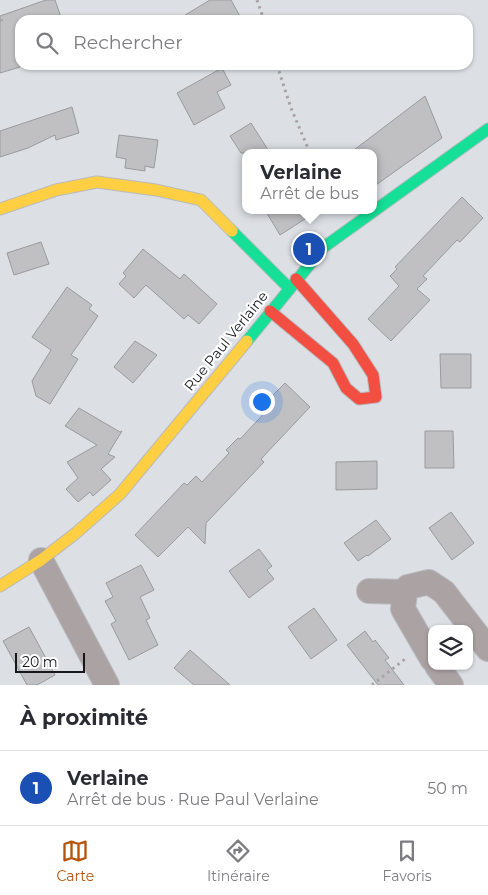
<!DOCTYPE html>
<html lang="fr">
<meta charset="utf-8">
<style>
:root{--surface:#fff;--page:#f7f7f7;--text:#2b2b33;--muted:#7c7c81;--line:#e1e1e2;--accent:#b45309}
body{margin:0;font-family:Montserrat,sans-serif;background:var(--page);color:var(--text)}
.controls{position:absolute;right:15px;bottom:15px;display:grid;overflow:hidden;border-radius:10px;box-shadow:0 1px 4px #0004}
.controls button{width:45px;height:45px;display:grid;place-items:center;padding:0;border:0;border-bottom:1px solid var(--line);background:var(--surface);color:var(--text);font:25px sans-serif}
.scale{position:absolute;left:15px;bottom:12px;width:70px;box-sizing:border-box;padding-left:5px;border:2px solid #15171a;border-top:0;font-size:14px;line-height:18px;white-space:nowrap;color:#15171a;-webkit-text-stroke:4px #fff;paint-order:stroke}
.you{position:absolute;left:261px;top:401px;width:18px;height:18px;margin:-12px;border:4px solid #fff;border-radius:50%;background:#1a73e8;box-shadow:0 0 0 8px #1a73e833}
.badge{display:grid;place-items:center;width:32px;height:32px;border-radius:50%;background:var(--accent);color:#fff;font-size:16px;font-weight:700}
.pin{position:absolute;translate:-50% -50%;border:2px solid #fff;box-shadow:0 1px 5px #0006}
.popup{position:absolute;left:242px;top:149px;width:135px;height:65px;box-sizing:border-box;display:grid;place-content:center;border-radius:10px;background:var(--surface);filter:drop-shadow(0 1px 4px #0005);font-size:16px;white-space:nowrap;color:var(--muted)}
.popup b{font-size:19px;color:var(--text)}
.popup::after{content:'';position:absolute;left:50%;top:100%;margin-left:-10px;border:10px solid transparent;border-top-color:var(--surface)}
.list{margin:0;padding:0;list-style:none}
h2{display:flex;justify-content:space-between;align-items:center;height:65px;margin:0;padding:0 20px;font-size:21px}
h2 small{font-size:16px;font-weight:400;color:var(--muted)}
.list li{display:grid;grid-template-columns:32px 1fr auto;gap:15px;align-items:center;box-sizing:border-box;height:75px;padding:0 20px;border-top:1px solid var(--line)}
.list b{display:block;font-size:19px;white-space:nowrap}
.list p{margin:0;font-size:16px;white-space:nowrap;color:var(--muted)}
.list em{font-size:16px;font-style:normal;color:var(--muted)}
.icon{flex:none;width:28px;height:28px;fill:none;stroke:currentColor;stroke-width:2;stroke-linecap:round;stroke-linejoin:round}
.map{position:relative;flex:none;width:488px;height:685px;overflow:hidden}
.search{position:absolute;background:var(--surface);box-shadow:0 1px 4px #0004;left:15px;right:15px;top:15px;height:55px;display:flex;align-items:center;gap:12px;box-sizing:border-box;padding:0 18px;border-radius:15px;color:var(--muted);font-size:19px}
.sheet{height:140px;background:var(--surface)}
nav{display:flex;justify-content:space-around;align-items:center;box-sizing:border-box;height:70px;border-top:1px solid var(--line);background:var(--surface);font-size:14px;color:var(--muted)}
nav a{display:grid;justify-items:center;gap:2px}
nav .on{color:var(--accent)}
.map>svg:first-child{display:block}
.building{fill:#c0c0c3;stroke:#9b9b9e}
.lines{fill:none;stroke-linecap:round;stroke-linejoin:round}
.street-casing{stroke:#b9bbbf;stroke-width:26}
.fast-casing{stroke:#b9bbbf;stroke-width:13}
.slow-casing{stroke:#b9bbbf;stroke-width:13}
.jam-casing{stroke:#b9bbbf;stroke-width:13}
.path{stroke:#a8a4a5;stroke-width:3;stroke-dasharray:2.5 4;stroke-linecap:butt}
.street{stroke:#aba2a3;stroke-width:24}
.fast{stroke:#16e098;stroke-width:11}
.slow{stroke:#ffcf43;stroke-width:11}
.jam{stroke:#f24e42;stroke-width:11}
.labels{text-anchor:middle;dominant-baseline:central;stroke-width:4.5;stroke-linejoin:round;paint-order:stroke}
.street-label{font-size:14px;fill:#15171a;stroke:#fff}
</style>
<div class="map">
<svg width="488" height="685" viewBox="0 0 488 685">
<rect width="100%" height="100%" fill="#dcdfe4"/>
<g class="building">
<polygon points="46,0 55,0 62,20 20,20 20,67 0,73 0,21 3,20 0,20 0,16"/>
<polygon points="210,0 231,0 242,20 177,20"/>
<polygon points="222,68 231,85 217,92 225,108 194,125 177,93"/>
<polygon points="425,96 442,138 373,187 373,153 350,153"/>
<polygon points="72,107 79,133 56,140 55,135 28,148 0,157 0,131"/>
<polygon points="251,123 270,153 241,153 230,136"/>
<polygon points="119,135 158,140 154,168 145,166 145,171 125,168 126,159 116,157"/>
<polygon points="462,197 483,218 460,242 457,240 423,276 427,279 417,289 430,300 391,341 368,319 399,286 390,276 397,269 395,267"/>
<polygon points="265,210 319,210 280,235"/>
<polygon points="41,242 49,264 14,275 7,253"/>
<polygon points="143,249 180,279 184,274 217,304 199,324 188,315 184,319 146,285 134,298 119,284 126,276 123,273"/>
<polygon points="67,287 92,305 89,309 98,316 71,355 78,359 50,404 36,396 32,381 51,350 32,337"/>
<polygon points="135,341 157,355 133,383 114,367"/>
<polygon points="440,354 471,354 471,388 441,388"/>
<polygon points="285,383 310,407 261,459 264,462 206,523 205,544 188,527 158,557 135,535 184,483 187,485 196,476 202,482 229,453 226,450 238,438 240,439 274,403 270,398"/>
<polygon points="79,408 120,432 122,431 108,454 115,457 101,469 111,480 93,496 90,492 78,502 66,489 78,478 67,462 97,445 65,426"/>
<polygon points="425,431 453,431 454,468 425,468"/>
<polygon points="377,461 377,489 336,490 336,462"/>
<polygon points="451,512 474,543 452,560 429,528"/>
<polygon points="376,520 391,539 368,556 367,555 358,561 344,543"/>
<polygon points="259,549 272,566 267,570 274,579 249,598 229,571"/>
<polygon points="141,565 154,590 140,597 150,618 146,620 158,645 129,660 111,624 116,621 105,601 113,597 106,583"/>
<polygon points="314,608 337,640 311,659 288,627"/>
<polygon points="29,627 55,675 37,685 27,685 3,641"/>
<polygon points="365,631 373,642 375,640 389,658 385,660 404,685 378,685 347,645"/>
<polygon points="190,650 230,685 194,685 174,668"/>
</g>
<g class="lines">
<g class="street-casing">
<g id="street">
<polyline points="41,560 107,685"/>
<polyline points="369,591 405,592"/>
<polyline points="432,659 403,609 405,592 408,587 429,582 444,592 488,649"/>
<polyline points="437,666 451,685"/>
</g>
</g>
<g class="fast-casing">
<g id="fast">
<polyline points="232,231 289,288"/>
<polyline points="247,341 324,247 488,129"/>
</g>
</g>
<g class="slow-casing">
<g id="slow">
<polyline points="0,209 56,190 97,182 156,190 201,200 232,231"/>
<polyline points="0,586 41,560 76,533 120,494 247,341"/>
</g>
</g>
<g class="jam-casing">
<polyline id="jam" points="270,311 333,363 346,388 359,399 376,397 373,375 353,344 296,279"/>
</g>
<g class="path">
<polyline points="257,0 264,20"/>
<polyline points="277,65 291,108 310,153"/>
<polyline points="372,685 405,659"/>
</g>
<use href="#street" class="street"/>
<use href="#fast" class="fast"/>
<use href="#slow" class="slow"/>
<use href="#jam" class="jam"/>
</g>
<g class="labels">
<g class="street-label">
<text transform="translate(226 341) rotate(-51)">Rue Paul Verlaine</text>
</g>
</g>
</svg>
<div class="controls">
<button><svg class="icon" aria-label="layers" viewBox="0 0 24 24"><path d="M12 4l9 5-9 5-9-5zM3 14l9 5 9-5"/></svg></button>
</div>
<div class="scale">20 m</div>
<div class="you"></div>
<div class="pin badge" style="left:309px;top:249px;background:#1a4fb4">1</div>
<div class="popup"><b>Verlaine</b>Arrêt de bus</div>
<div class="search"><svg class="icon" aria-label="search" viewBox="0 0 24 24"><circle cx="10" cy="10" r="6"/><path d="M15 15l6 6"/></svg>Rechercher</div>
</div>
<section class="sheet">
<h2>À proximité<small></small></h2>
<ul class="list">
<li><span class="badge" style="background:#1a4fb4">1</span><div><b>Verlaine</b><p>Arrêt de bus · Rue Paul Verlaine</p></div><em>50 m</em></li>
</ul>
</section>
<nav>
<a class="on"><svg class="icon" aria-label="map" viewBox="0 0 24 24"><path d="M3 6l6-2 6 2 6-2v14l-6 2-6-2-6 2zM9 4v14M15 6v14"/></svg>Carte</a>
<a><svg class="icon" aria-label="directions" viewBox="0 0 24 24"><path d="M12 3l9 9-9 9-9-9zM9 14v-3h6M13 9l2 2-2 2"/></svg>Itinéraire</a>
<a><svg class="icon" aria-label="saved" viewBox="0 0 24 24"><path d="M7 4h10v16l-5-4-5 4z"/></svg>Favoris</a>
</nav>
